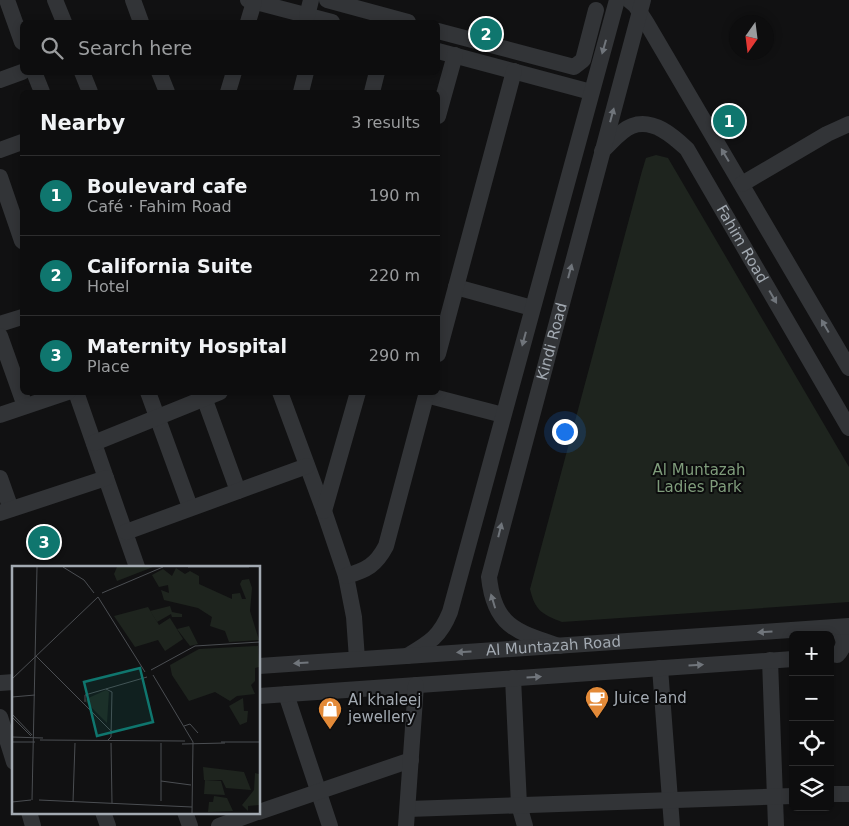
<!DOCTYPE html>
<meta charset="utf-8">
<style>
:root{--surface:#0d0d0e;--page:#1b1b1c;--text:#f1f3f6;--muted:#9a9c9e;--line:#2d2d2e;--accent:#0f766e}
body{margin:0;font-family:"DejaVu Sans",sans-serif;background:var(--page);color:var(--text)}
.controls{position:absolute;right:15px;bottom:15px;display:grid;overflow:hidden;border-radius:8px;box-shadow:0 2px 8px #0003}
.controls button{width:45px;height:45px;display:grid;place-items:center;padding:0;border:0;border-bottom:1px solid var(--line);background:var(--surface);color:var(--text);font:25px sans-serif}
.compass{position:absolute;left:729px;top:15px;width:45px;height:45px;border-radius:50%;background:var(--surface);box-shadow:0 2px 8px #0003;rotate:194deg}
.you{position:absolute;left:564px;top:431px;width:18px;height:18px;margin:-12px;border:4px solid #fff;border-radius:50%;background:#1a73e8;box-shadow:0 0 0 8px #1a73e833}
.badge{display:grid;place-items:center;width:32px;height:32px;border-radius:50%;background:var(--accent);color:#fff;font-size:16px;font-weight:700}
.pin{position:absolute;translate:-50% -50%;border:2px solid #fff;box-shadow:0 1px 5px #0006}
.list{margin:0;padding:0;list-style:none}
h2{display:flex;justify-content:space-between;align-items:center;height:65px;margin:0;padding:0 20px;font-size:21px}
h2 small{font-size:16px;font-weight:400;color:var(--muted)}
.list li{display:grid;grid-template-columns:32px 1fr auto;gap:15px;align-items:center;box-sizing:border-box;height:80px;padding:0 20px;border-top:1px solid var(--line)}
.list b{display:block;font-size:19px;white-space:nowrap}
.list p{margin:0;font-size:16px;white-space:nowrap;color:var(--muted)}
.list em{font-size:16px;font-style:normal;color:var(--muted)}
.icon{flex:none;width:28px;height:28px;fill:none;stroke:currentColor;stroke-width:2;stroke-linecap:round;stroke-linejoin:round}
.map{position:relative;flex:none;width:849px;height:826px;overflow:hidden}
.search{position:absolute;background:var(--surface);box-shadow:0 2px 8px #0003;left:20px;top:20px;width:420px;height:55px;display:flex;align-items:center;gap:12px;box-sizing:border-box;padding:0 18px;border-radius:8px;color:var(--muted);font-size:19px}
.panel{position:absolute;background:var(--surface);box-shadow:0 2px 8px #0003;left:20px;top:90px;width:420px;height:305px;border-radius:8px}
.map>svg:first-child{display:block}
.park{fill:#1e241e}
.lines{fill:none;stroke-linecap:round;stroke-linejoin:round}
.minor{stroke:#323437;stroke-width:16}
.oneway{fill:#70757b}
.labels{text-anchor:middle;dominant-baseline:central;stroke-width:4;stroke-linejoin:round;paint-order:stroke}
.street-label{font-size:15px;fill:#a3aab2;stroke:#0c0c0d}
.park-label{font-size:15px;fill:#7f9c7b;stroke:#0c0c0d}
.poi-label{font-size:15px;fill:#a3aab2;stroke:#0c0c0d;text-anchor:start}
.inset-road{fill:none;stroke:#4b4e52;stroke-width:1}
.view{fill:#0f766e;fill-opacity:0.15;stroke:#0f766e;stroke-width:2.5}
.inset-edge{fill:none;stroke:#a3aab2;stroke-width:2.5}
</style>
<div class="map">
<svg width="849" height="826" viewBox="0 0 849 826">
<rect width="100%" height="100%" fill="#111112"/>
<path class="park" d="M 656,155 L 668,158 L 849,467 L 849,602 L 562,622 C 541,614 535,610 530,589 L 642,171 L 646,158 Z"/>
<g class="lines">
<g class="minor">
<polyline points="7,0 22,42"/>
<polyline points="55,0 64,22"/>
<polyline points="133,0 141,22"/>
<polyline points="248,0 332,22"/>
<polyline points="327,0 408,22"/>
<polyline points="629,0 635,5 646,22 849,368"/>
<polyline points="307,16 311,0"/>
<polyline points="248,22 254,2"/>
<polyline points="438,31 574,67 583,60 596,10"/>
<polyline points="438,51 591,92"/>
<polyline points="34,72 42,92"/>
<polyline points="82,72 90,92"/>
<polyline points="159,72 167,92"/>
<polyline points="0,80 22,72"/>
<polyline points="228,92 234,72"/>
<polyline points="301,92 306,72"/>
<polyline points="372,92 377,72"/>
<polyline points="438,116 455,55"/>
<polyline points="0,150 22,142"/>
<path id="s1" d="M 602,151 C 611,143 621,130 632,126 C 653,118 673,136 687,149 L 849,428"/>
<polyline points="0,177 22,241"/>
<polyline points="742,184 827,134 849,124"/>
<polyline points="456,287 532,308"/>
<polyline points="0,324 22,317"/>
<polyline points="0,336 25,406"/>
<polyline points="438,354 514,71"/>
<polyline points="76,392 137,567"/>
<polyline points="148,392 190,507"/>
<polyline points="202,392 238,491"/>
<polyline points="280,392 324,511 346,576 354,617 357,659"/>
<polyline points="426,395 503,415"/>
<polyline points="0,415 68,392"/>
<polyline points="94,443 220,392"/>
<polyline points="0,478 11,509"/>
<polyline points="324,511 358,392"/>
<polyline points="0,513 106,478"/>
<polyline points="126,532 307,466"/>
<path d="M 346,576 C 367,570 376,565 386,546 L 427,392"/>
<path d="M 837,627 C 844,638 847,645 837,655"/>
<path id="s2" d="M 559,646 C 516,632 494,626 489,577 L 643,0"/>
<path d="M 407,656 C 429,643 440,637 450,612 L 617,0"/>
<polyline points="770,660 776,826"/>
<path id="s3" d="M 259,666 L 849,626"/>
<polyline points="660,668 672,826"/>
<polyline points="513,678 519,805 525,826"/>
<polyline points="0,683 14,682"/>
<polyline points="286,694 330,826"/>
<polyline points="259,696 793,659"/>
<polyline points="0,717 14,762"/>
<polyline points="830,794 849,794"/>
<polyline points="408,809 793,796"/>
<polyline points="29,812 33,826"/>
<polyline points="103,812 108,826"/>
<polyline points="185,812 190,826"/>
<polyline points="259,812 411,760"/>
<polyline points="219,826 257,812"/>
<polyline points="406,826 416,685"/>
</g>
</g>
<defs><path id="oneway-solid" d="M-6-.8H1V-3.2L6.5 0L1 3.2V.8H-6Z" transform="scale(1.25)"/></defs>
<g class="oneway">
<use href="#oneway-solid" transform="translate(604 47) rotate(106)"/>
<use href="#oneway-solid" transform="translate(612 115) rotate(-75)"/>
<use href="#oneway-solid" transform="translate(725 155) rotate(-121)"/>
<use href="#oneway-solid" transform="translate(570 271) rotate(-75)"/>
<use href="#oneway-solid" transform="translate(773 297) rotate(60)"/>
<use href="#oneway-solid" transform="translate(825 326) rotate(-120)"/>
<use href="#oneway-solid" transform="translate(524 339) rotate(105)"/>
<use href="#oneway-solid" transform="translate(500 530) rotate(-76)"/>
<use href="#oneway-solid" transform="translate(493 601) rotate(-107)"/>
<use href="#oneway-solid" transform="translate(765 632) rotate(176)"/>
<use href="#oneway-solid" transform="translate(464 652) rotate(176)"/>
<use href="#oneway-solid" transform="translate(301 663) rotate(176)"/>
<use href="#oneway-solid" transform="translate(696 665) rotate(-4)"/>
<use href="#oneway-solid" transform="translate(534 677) rotate(-4)"/>
</g>
<defs>
<g id="cafe-pin" transform="scale(1.25)"><path d="M0 17L-7.5 6A9.5 9.5 0 1 1 7.5 6Z" fill="#e38a38" stroke="#0c0c0d"/><path d="M-5.5-4.5H6V0H3Q3 3.5 0 3.5H-2.5Q-5.5 3.5-5.5 0ZM3-3.2v2h1.7v-2ZM-6 4.5H4V6H-6Z" fill="#fff"/></g>
<g id="shop-pin" transform="scale(1.25)"><path d="M0 17L-7.5 6A9.5 9.5 0 1 1 7.5 6Z" fill="#e38a38" stroke="#0c0c0d"/><path d="M-5-2.5h2.3a2.7 3.5 0 0 1 5.4 0H5L5.5 6h-11ZM-1.5-2.5h3a1.5 2.3 0 0 0-3 0Z" fill="#fff"/></g>
</defs>
<g fill-rule="evenodd">
<use href="#cafe-pin" x="597" y="698"/>
<use href="#shop-pin" x="330" y="709"/>
</g>
<g class="labels">
<g class="street-label">
<text stroke="none"><textPath href="#s1" startOffset="212">Fahim Road</textPath></text>
<text stroke="none"><textPath href="#s2" startOffset="351">Kindi Road</textPath></text>
<text stroke="none"><textPath href="#s3" startOffset="295">Al Muntazah Road</textPath></text>
</g>
<g class="park-label">
<text x="699" y="470">Al Muntazah<tspan x="699" dy="17">Ladies Park</tspan></text>
</g>
<g class="poi-label">
<text x="614" y="698">Juice land</text>
<text x="348" y="700">Al khaleej<tspan x="348" dy="17">jewellery</tspan></text>
</g>
</g>
<g transform="translate(12 566)">
<rect width="248" height="248" fill="#111112"/>
<path d="M 105,1 L 141,1 L 105,15 L 102,8 ZM 164,2 L 173,8 L 178,5 L 187,10 L 187,18 L 220,33 L 220,28 L 228,27 L 230,33 L 234,33 L 228,18 L 230,14 L 237,13 L 240,22 L 238,45 L 247,74 L 217,76 L 213,65 L 198,60 L 200,51 L 186,42 L 152,34 L 149,24 L 157,27 L 156,19 L 147,21 L 140,9 L 151,3 L 160,10 ZM 158,40 L 160,46 L 170,48 L 170,51 L 160,51 L 159,48 L 145,56 L 138,45 ZM 177,60 L 186,78 L 178,80 L 165,63 ZM 246,80 L 247,101 L 243,102 L 243,115 L 239,119 L 243,128 L 225,130 L 218,135 L 203,126 L 177,135 L 160,109 L 158,99 L 187,83 ZM 231,132 L 232,145 L 236,145 L 235,156 L 228,159 L 217,140 ZM 191,201 L 232,206 L 239,224 L 214,222 L 210,214 L 192,214 ZM 243,207 L 247,208 L 247,239 L 236,240 L 236,245 L 230,239 L 242,224 ZM 193,214 L 209,215 L 213,229 L 192,228 ZM 202,230 L 215,232 L 221,245 L 196,246 L 197,236 L 201,236 Z" fill="#1e241e"/>
<path d="M 136,41 L 147,59 L 158,52 L 171,73 L 153,85 L 146,74 L 123,81 L 102,50 ZM 94,124 L 97,126 L 95,157 L 72,134 Z" fill="#1e241e"/>
<path class="inset-road" d="M 51,1 L 72,14 L 82,27M 176,1 L 237,1M 90,27 L 151,1M 86,31 L 133,106M 24,90 L 101,167M 139,104 L 183,80 L 248,76M 141,109 L 181,176 L 180,247M 0,113 L 86,31M 94,123 L 100,126 L 99,171 L 96,174M 0,131 L 23,129M 73,136 L 73,129 L 135,111M 0,148 L 20,169M 0,151 L 19,170M 172,160 L 178,158 L 186,167M 0,171 L 31,172M 28,174 L 173,175M 0,176 L 23,176M 209,176 L 248,176M 99,177 L 100,237M 170,178 L 213,177M 149,215 L 179,219M 20,234 L 25,1M 27,234 L 180,241M 149,235 L 149,177M 0,236 L 19,234M 61,236 L 63,177"/>
<path class="view" d="M 128,102 L 141,156 L 85,170 L 72,116 Z"/>
<rect width="248" height="248" class="inset-edge"/>
</g>
</svg>
<div class="controls">
<button>+</button>
<button>−</button>
<button><svg class="icon" aria-label="locate" viewBox="0 0 24 24"><circle cx="12" cy="12" r="6"/><path d="M12 2v4M12 18v4M2 12h4M18 12h4"/></svg></button>
<button><svg class="icon" aria-label="layers" viewBox="0 0 24 24"><path d="M12 4l9 5-9 5-9-5zM3 14l9 5 9-5"/></svg></button>
</div>
<svg class="compass" viewBox="-18 -18 36 36"><path d="M0-13l5 13h-10z" fill="#e53935"/><path d="M0 13l5-13h-10z" fill="#9a9c9e"/></svg>
<div class="you"></div>
<div class="pin badge" style="left:729px;top:121px">1</div>
<div class="pin badge" style="left:486px;top:34px">2</div>
<div class="pin badge" style="left:44px;top:542px">3</div>
<div class="search"><svg class="icon" aria-label="search" viewBox="0 0 24 24"><circle cx="10" cy="10" r="6"/><path d="M15 15l6 6"/></svg>Search here</div>
<section class="panel">
<h2>Nearby<small>3 results</small></h2>
<ul class="list">
<li><span class="badge">1</span><div><b>Boulevard cafe</b><p>Café · Fahim Road</p></div><em>190 m</em></li>
<li><span class="badge">2</span><div><b>California Suite</b><p>Hotel</p></div><em>220 m</em></li>
<li><span class="badge">3</span><div><b>Maternity Hospital</b><p>Place</p></div><em>290 m</em></li>
</ul>
</section>
</div>
